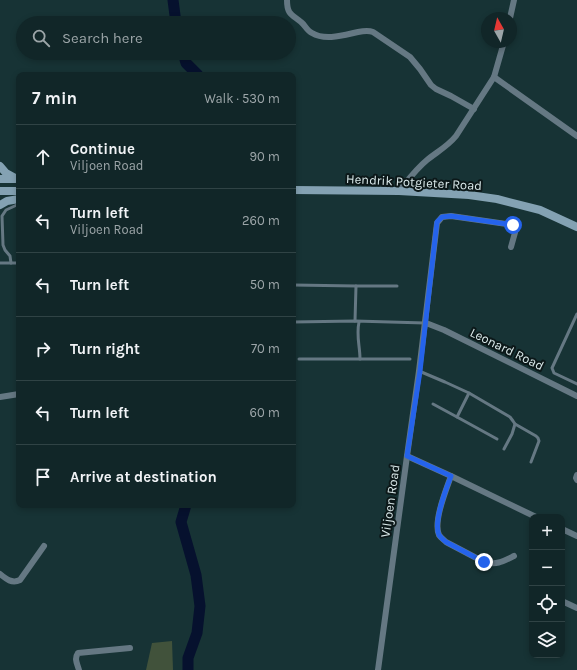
<!DOCTYPE html>
<meta charset="utf-8">
<style>
:root{--surface:#112628;--page:#1e3234;--text:#f1f3f6;--muted:#9ca5a8;--line:#304345}
body{margin:0;font-family:Karla,sans-serif;background:var(--page);color:var(--text)}
.controls{position:absolute;right:12px;bottom:12px;display:grid;overflow:hidden;border-radius:8px;box-shadow:0 2px 6px #0003}
.controls button{width:36px;height:36px;display:grid;place-items:center;padding:0;border:0;border-bottom:1px solid var(--line);background:var(--surface);color:var(--text);font:20px sans-serif}
.compass{position:absolute;left:481px;top:12px;width:36px;height:36px;border-radius:50%;background:var(--surface);box-shadow:0 2px 6px #0003;rotate:352deg}
.stop{position:absolute;width:12px;height:12px;margin:-9px;border:3px solid #2563eb;border-radius:50%;background:#fff}
.stop.end{background:#2563eb;border-color:#fff;box-shadow:0 1px 4px #0008}
.list{margin:0;padding:0;list-style:none}
h2{display:flex;justify-content:space-between;align-items:center;height:52px;margin:0;padding:0 16px;font-size:17px}
h2 small{font-size:13px;font-weight:400;color:var(--muted)}
.list li{display:grid;grid-template-columns:26px 1fr auto;gap:12px;align-items:center;box-sizing:border-box;height:64px;padding:0 16px;border-top:1px solid var(--line)}
.list b{display:block;font-size:15px;white-space:nowrap}
.list p{margin:0;font-size:13px;white-space:nowrap;color:var(--muted)}
.list em{font-size:13px;font-style:normal;color:var(--muted)}
.icon{flex:none;width:22px;height:22px;fill:none;stroke:currentColor;stroke-width:2;stroke-linecap:round;stroke-linejoin:round}
.map{position:relative;flex:none;width:577px;height:670px;overflow:hidden}
.search{position:absolute;background:var(--surface);box-shadow:0 2px 6px #0003;left:16px;top:16px;width:280px;height:44px;display:flex;align-items:center;gap:10px;box-sizing:border-box;padding:0 14px;border-radius:22px;color:var(--muted);font-size:15px}
.panel{position:absolute;background:var(--surface);box-shadow:0 2px 6px #0003;left:16px;top:72px;width:280px;height:436px;border-radius:8px}
.map>svg:first-child{display:block}
.green{fill:#41523b}
.lines{fill:none;stroke-linecap:round;stroke-linejoin:round}
.river{stroke:#06112e;stroke-width:11}
.service{stroke:#657883;stroke-width:3}
.minor{stroke:#657883;stroke-width:6}
.secondary{stroke:#84a2b3;stroke-width:8}
.route{stroke:#2563eb;stroke-width:5}
.labels{text-anchor:middle;dominant-baseline:central;stroke-width:4;stroke-linejoin:round;paint-order:stroke}
.street-label{font-size:13px;fill:#dae9ea;stroke:#0c1819}
</style>
<div class="map">
<svg width="577" height="670" viewBox="0 0 577 670">
<rect width="100%" height="100%" fill="#173335"/>
<polygon class="green" points="172,641 173,670 146,670 152,643"/>
<g class="lines">
<g class="river">
<polyline points="173,0 176,23"/>
<polyline points="183,53 186,63 198,75"/>
<polyline points="186,505 181,522 196,575 200,606 197,633 188,658 188,670"/>
</g>
<g class="service">
<polyline points="0,263 19,263"/>
<polyline points="11,263 10,256 5,250 3,245 2,216 6,210 19,204"/>
<polyline points="293,285 356,286"/>
<polyline points="577,314 552,368 554,373 577,384"/>
<polyline points="355,321 356,286 397,286"/>
<polyline points="293,322 355,321 425,323"/>
<path d="M 359,322 C 356,336 360,346 360,359"/>
<polyline points="299,359 410,359"/>
<polyline points="419,371 445,382 469,393 510,417 513,421 515,424 512,434 504,449"/>
<polyline points="433,404 457,417 469,393"/>
<polyline points="457,417 497,439"/>
<polyline points="515,424 536,436 538,438 539,441 531,462"/>
</g>
<g class="minor">
<path d="M 287,0 C 287,14 291,14 301,22 C 305,25 307,31 312,33 C 325,41 344,35 358,32 C 363,31 368,30 373,32 L 410,57 L 420,69 L 431,85 L 436,89 L 451,96 L 474,109"/>
<polyline points="510,18 514,0"/>
<polyline points="494,77 577,136"/>
<path d="M 399,191 C 408,180 416,169 427,160 C 437,152 448,146 456,136 L 494,77 L 504,42"/>
<polyline points="426,323 444,330 577,396"/>
<polyline points="0,397 19,394"/>
<polyline points="407,456 451,476 536,517"/>
<polyline points="577,475 576,478 577,480"/>
<path d="M 451,476 C 446,490 433,522 439,535 C 441,538 444,540 446,542 L 484,562 C 497,565 502,562 514,556"/>
<polyline points="562,529 577,536"/>
<path d="M 0,574 C 6,579 12,584 20,580 L 44,546"/>
<polyline points="564,602 577,608"/>
<path d="M 79,670 C 77,663 74,659 78,653 L 130,648"/>
<polyline points="378,670 407,456 419,371 437,223 442,217 451,216 513,225 516,228 516,229 511,247"/>
</g>
<g class="secondary">
<polyline points="0,166 6,173 17,179"/>
<polyline points="0,179 15,179"/>
<polyline points="293,190 399,191 469,195 497,199 540,210 577,227"/>
<polyline points="0,191 19,191"/>
<polyline points="0,205 7,201 19,199"/>
</g>
</g>
<g class="lines">
<path class="route" d="M 484,562 L 446,542 C 444,540 441,538 439,535 C 433,522 446,489 451,476 L 407,456 L 420,371 L 437,222 L 442,217 L 451,216 L 513,225"/>
</g>
<g class="labels">
<g class="street-label">
<text transform="translate(414 182) rotate(3)">Hendrik Potgieter Road</text>
<text transform="translate(507 349) rotate(26)">Leonard Road</text>
<text transform="translate(390 501) rotate(-82)">Viljoen Road</text>
</g>
</g>
</svg>
<div class="controls">
<button>+</button>
<button>−</button>
<button><svg class="icon" aria-label="locate" viewBox="0 0 24 24"><circle cx="12" cy="12" r="6"/><path d="M12 2v4M12 18v4M2 12h4M18 12h4"/></svg></button>
<button><svg class="icon" aria-label="layers" viewBox="0 0 24 24"><path d="M12 4l9 5-9 5-9-5zM3 14l9 5 9-5"/></svg></button>
</div>
<svg class="compass" viewBox="-18 -18 36 36"><path d="M0-13l5 13h-10z" fill="#e53935"/><path d="M0 13l5-13h-10z" fill="#9ca5a8"/></svg>
<div class="stop" style="left:513px;top:225px"></div>
<div class="stop end" style="left:484px;top:562px"></div>
<div class="search"><svg class="icon" aria-label="search" viewBox="0 0 24 24"><circle cx="10" cy="10" r="6"/><path d="M15 15l6 6"/></svg>Search here</div>
<section class="panel">
<h2>7 min<small>Walk · 530 m</small></h2>
<ul class="list">
<li><svg class="icon" aria-label="ahead" viewBox="0 0 24 24"><path d="M12 20V5M6 11l6-6 6 6"/></svg><div><b>Continue</b><p>Viljoen Road</p></div><em>90 m</em></li>
<li><svg class="icon" aria-label="left" viewBox="0 0 24 24"><path d="M17 20v-9H6M10 6l-5 5 5 5"/></svg><div><b>Turn left</b><p>Viljoen Road</p></div><em>260 m</em></li>
<li><svg class="icon" aria-label="left" viewBox="0 0 24 24"><path d="M17 20v-9H6M10 6l-5 5 5 5"/></svg><div><b>Turn left</b></div><em>50 m</em></li>
<li><svg class="icon" aria-label="right" viewBox="0 0 24 24"><path d="M7 20v-9h11M14 6l5 5-5 5"/></svg><div><b>Turn right</b></div><em>70 m</em></li>
<li><svg class="icon" aria-label="left" viewBox="0 0 24 24"><path d="M17 20v-9H6M10 6l-5 5 5 5"/></svg><div><b>Turn left</b></div><em>60 m</em></li>
<li><svg class="icon" aria-label="arrive" viewBox="0 0 24 24"><path d="M6 21V4h12l-3 4 3 4H6"/></svg><div><b>Arrive at destination</b></div></li>
</ul>
</section>
</div>
